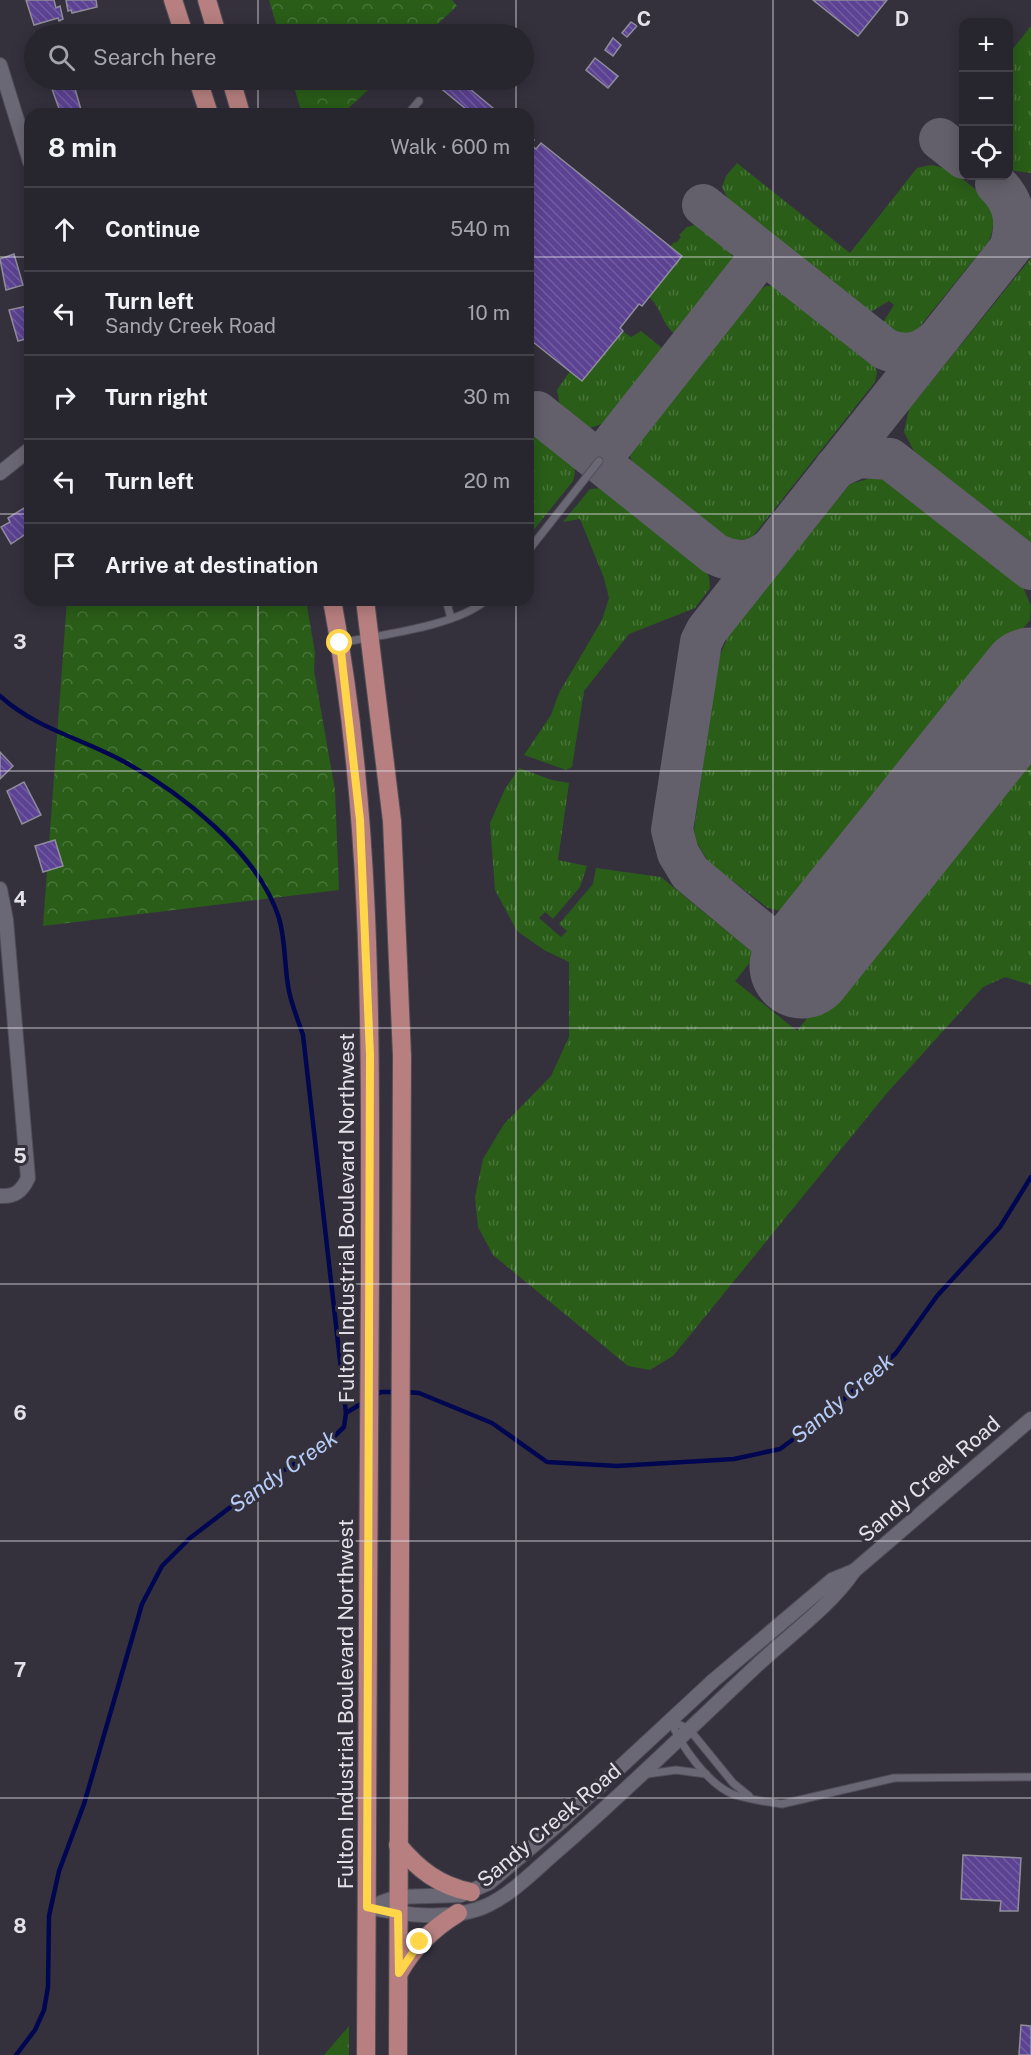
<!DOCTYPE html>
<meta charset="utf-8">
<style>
:root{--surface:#27252e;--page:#2f2d36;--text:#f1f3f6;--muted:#a4a5aa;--line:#43424a}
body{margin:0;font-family:"Public Sans",sans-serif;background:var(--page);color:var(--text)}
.controls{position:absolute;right:18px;top:18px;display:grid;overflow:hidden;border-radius:12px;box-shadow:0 3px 15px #0003}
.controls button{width:54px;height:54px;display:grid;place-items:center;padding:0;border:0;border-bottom:2px solid var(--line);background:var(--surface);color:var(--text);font:30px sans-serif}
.stop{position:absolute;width:18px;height:18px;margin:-14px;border:4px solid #ffd54a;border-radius:50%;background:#fff}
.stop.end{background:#ffd54a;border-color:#fff;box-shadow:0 2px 6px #0008}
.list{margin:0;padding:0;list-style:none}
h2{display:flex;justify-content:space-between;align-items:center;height:78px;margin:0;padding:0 24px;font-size:26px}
h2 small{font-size:20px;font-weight:400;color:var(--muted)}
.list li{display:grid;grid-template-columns:39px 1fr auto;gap:18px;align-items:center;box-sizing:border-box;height:84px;padding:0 24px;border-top:2px solid var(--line)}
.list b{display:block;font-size:22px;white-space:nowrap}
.list p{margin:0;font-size:20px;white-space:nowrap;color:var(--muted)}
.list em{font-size:20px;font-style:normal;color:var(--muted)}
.icon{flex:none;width:33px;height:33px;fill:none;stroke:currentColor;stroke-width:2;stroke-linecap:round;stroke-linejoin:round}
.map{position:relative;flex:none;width:1031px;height:2055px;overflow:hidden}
.search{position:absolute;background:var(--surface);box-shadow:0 3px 15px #0003;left:24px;top:24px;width:510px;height:66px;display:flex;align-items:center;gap:15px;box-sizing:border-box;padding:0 21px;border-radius:33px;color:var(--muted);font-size:22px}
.panel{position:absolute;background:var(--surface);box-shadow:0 3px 15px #0003;left:24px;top:108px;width:510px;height:498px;border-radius:18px}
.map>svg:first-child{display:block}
.grass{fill:url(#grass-tufts)}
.forest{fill:url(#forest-crowns)}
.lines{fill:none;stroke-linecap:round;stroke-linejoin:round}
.stream{stroke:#000750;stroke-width:4.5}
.taxiway{stroke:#63606b;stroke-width:42}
.runway{stroke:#63606b;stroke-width:105}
.building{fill:url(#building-back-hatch);stroke:#908d9b;stroke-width:1.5}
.lane-casing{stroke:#4f4d56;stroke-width:9}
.street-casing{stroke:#4f4d56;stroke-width:16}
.primary-casing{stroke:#4f4d56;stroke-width:20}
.lane{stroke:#6b6875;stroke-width:7}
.street{stroke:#6b6875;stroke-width:14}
.primary{stroke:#b77f7f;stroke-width:18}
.route{stroke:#ffd54a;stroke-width:8}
.grid{fill:none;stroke:#e3e2e9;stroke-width:1.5;stroke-opacity:0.55}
.labels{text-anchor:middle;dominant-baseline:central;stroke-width:6;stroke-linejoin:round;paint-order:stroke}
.street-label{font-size:21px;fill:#e3e2e9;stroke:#34313d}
.water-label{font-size:22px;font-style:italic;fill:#b7cdf7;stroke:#34313d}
.grid-label{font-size:20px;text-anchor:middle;font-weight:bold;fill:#e3e2e9;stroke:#34313d;stroke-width:6;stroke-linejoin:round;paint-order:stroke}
</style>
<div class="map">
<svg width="1031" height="2055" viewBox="0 0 1031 2055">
<defs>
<pattern id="grass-tufts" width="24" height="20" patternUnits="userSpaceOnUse" patternTransform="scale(1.5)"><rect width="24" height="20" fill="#2a5d18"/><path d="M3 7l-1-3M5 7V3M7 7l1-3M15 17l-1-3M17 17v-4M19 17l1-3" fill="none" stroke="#49743a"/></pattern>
<pattern id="forest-crowns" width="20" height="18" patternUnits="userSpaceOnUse" patternTransform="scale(1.5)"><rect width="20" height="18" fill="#2a5d18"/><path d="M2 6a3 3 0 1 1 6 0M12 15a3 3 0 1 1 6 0" fill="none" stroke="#49743a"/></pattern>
<pattern id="building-back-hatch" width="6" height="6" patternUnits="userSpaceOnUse" patternTransform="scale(1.5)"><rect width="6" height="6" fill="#5b4292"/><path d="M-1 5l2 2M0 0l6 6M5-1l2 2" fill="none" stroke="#725da1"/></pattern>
</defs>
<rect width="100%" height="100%" fill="#34313d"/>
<g class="grass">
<polygon points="1031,26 1031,173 1009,170 1009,54"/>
<path d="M 737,163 L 850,253 L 917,168 C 924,167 930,164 936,166 C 952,168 990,197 993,213 C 995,223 992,232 989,241 L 912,336 C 899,340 892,332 882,324 L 894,305 L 889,301 L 869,313 L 729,201 L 722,187 L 726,176 Z"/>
<path d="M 695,225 C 711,230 734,245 732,263 L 676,335 C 659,321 664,311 649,297 L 682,257 L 670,247 L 674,242 L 676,243 L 681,237 L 679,235 L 687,227 Z"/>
<polygon points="1031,258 1031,547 915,453 904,432 909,409"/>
<polygon points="766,286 777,286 873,363 877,372 875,382 750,540 740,544 727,541 634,467 630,456 634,446 758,291"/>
<polygon points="622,331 631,337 641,331 662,348 663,352 607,422 590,428 560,406 557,390 570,371 583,381"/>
<path d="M 528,433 C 538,433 565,454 572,462 C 576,468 575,474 573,481 L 528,537 Z"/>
<polygon points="875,477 891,481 1023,587 1031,606 1030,620 800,907 781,911 768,908 709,863 696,841 694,830 718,660 730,632 850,484"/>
<polygon points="603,488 705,568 709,577 710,588 695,608 629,634 584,691 572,767 566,770 524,755 551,715 559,693 602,620 609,598 604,578 580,519 563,522 590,489"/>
<polygon points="1031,735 1031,985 1005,977 983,987 887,1093 673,1356 650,1370 628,1366 493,1255 478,1227 475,1197 483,1159 504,1124 551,1076 569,1037 569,962 544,950 517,931 495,890 490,823 505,789 519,768 552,780 569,783 558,860 587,866 580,887 553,919 545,912 539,918 561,937 567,931 559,924 593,884 596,868 661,877 756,955 735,981 797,1031"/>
</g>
<g class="forest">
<polygon points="269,0 452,0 457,6 427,34 279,34"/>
<polygon points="292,80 379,80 342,114 302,114"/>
<polygon points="67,600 306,600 315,653 314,671 335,790 339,890 43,926"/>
<polygon points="349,2026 349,2055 324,2055"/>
</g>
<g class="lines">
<g class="stream">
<path d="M 0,696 C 35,728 80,738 121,760 C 180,792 258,852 279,918 C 286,942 284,967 289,991 C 292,1006 298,1020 303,1035 L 346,1413 L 344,1427 L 323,1447 L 262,1483 L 190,1538 L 162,1566 L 142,1604 L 84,1804 L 59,1871 L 49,1916 L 48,1987 L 44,2010 L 35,2030 L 16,2055"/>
<polyline points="406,1392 419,1393 492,1423 547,1462 617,1466 734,1459 780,1449 826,1415 896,1353 937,1296 1000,1227 1031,1177"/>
<polyline points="374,1396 381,1392 397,1392"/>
<polyline points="346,1413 364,1402"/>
</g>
<g class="taxiway">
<polyline points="940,139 964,158"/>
<path d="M 996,184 C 1015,202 1018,223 1010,248"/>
<path d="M 703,205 L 885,349 C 908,358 922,354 940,337"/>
<path d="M 537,412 L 715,554 C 736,564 752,564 771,549"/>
<polyline points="599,461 763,253"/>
<polyline points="835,468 859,457 890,459 1031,569"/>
<polyline points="802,966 690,873 678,853 672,830 701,642 707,630 1031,222"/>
</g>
<polyline class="runway" points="802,966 1031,680"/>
</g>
<g class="building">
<polygon points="26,0 54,0 56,8 60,6 63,19 59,21 58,18 34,25"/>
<polygon points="66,0 96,0 97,7 72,13 71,10 68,11"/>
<polygon points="813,0 887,0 858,36"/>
<polygon points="631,22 637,26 627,37 622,33"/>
<polygon points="613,38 621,45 613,56 605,50"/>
<polygon points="595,58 618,76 608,88 586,70"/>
<polygon points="83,80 85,86 75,89 82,113 61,114 52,89"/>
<polygon points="443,80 459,80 493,108 488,114 472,114 438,86"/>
<polygon points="528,135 534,140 530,144 536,149 541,143 682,256 642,306 639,304 620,328 623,331 582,381 528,338"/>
<polygon points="14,254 23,285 6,290 0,259"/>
<polygon points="27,306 30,338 18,341 9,310"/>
<polygon points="24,508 30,518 30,531 11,544 1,527 10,522 8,518"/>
<polygon points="0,752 13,766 0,779"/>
<polygon points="24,782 41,815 22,824 7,791"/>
<polygon points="55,840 63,866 43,872 35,846"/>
<polygon points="963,1855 1021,1858 1018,1911 1000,1911 1001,1901 961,1899"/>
<polygon points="1021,2025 1031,2026 1031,2055 1019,2055"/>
</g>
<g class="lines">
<g class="lane-casing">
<g id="lane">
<polyline points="408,114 419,101"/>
<polyline points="528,551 599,461"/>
<polyline points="446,600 451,618"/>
<path d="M 340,643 C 379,635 458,626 486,600"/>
<path d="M 671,1721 C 680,1745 709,1786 735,1795 C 749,1799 766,1802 782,1804 L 894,1778 L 1031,1777"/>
<polyline points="671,1721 689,1729 733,1783 749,1796"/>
<polyline points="647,1774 676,1770 706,1774"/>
</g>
</g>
<g class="street-casing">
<g id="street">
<polyline points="0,65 30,162"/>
<polyline points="0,473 30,449"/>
<path d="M 0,889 L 6,920 L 28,1178 C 22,1191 15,1197 0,1196"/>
<path d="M 367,1907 C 404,1915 452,1922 488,1905 C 513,1893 535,1870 556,1852 C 624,1793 688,1730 753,1669 C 786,1637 828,1609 854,1571 L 1031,1419"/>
<polyline points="368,1907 397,1897 461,1895 489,1883 561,1822 714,1680 832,1580 854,1571"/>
</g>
</g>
<g class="primary-casing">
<g id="primary">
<polyline points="173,0 184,34"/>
<polyline points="207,0 217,34"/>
<polyline points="198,80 209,114"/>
<polyline points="231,80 241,114"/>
<path d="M 332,600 C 374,821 370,1048 370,1272 C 369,1533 366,1794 366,2055"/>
<polyline points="365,600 392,821 402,1056 398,2055"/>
<path d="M 398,1845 C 418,1869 439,1886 471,1892"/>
<path d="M 399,1973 C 413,1947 432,1929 458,1913"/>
</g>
</g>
<use href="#lane" class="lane"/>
<use href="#street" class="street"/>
<use href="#primary" class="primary"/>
</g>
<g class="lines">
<polyline class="route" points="340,643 360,820 370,1055 367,1907 398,1914 399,1973 420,1942"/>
</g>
<path class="grid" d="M 258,0 L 258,34M 516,0 L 516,34M 773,0 L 773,2055M 258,80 L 258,114M 516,80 L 516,114M 0,257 L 30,257M 528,257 L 1031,257M 0,514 L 30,514M 528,514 L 1031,514M 258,600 L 258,2055M 516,600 L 516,2055M 0,771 L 1031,771M 0,1028 L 1031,1028M 0,1284 L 1031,1284M 0,1541 L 1031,1541M 0,1798 L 1031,1798"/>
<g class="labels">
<g class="street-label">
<text transform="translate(346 1218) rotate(-90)">Fulton Industrial Boulevard Northwest</text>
<text transform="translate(929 1479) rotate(-41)">Sandy Creek Road</text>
<text transform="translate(345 1704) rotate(-90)">Fulton Industrial Boulevard Northwest</text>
<text transform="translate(549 1825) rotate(-40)">Sandy Creek Road</text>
</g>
<g class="water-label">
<text transform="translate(842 1398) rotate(-40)">Sandy Creek</text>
<text transform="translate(283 1471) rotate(-35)">Sandy Creek</text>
</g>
</g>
<g class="grid-label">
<text x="644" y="26">C</text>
<text x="902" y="26">D</text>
<text x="20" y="649">3</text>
<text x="20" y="906">4</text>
<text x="20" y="1163">5</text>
<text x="20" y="1420">6</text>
<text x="20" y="1677">7</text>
<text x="20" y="1933">8</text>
</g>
</svg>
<div class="controls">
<button>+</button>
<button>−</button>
<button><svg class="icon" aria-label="locate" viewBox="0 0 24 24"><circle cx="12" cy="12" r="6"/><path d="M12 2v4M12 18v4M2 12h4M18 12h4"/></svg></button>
</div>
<div class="stop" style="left:340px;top:643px"></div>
<div class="stop end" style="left:420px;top:1942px"></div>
<div class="search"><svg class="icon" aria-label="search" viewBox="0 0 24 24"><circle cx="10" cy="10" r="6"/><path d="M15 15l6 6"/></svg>Search here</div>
<section class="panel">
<h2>8 min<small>Walk · 600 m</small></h2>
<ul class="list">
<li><svg class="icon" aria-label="ahead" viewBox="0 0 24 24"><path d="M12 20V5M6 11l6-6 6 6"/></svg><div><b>Continue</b></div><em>540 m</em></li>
<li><svg class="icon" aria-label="left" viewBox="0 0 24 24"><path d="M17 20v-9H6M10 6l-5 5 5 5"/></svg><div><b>Turn left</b><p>Sandy Creek Road</p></div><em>10 m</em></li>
<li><svg class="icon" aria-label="right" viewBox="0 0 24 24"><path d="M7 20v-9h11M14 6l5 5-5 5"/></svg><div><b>Turn right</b></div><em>30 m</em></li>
<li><svg class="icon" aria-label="left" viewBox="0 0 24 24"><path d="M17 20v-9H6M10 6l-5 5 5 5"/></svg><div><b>Turn left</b></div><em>20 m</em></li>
<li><svg class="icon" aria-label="arrive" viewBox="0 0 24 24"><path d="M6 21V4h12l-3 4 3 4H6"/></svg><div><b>Arrive at destination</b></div></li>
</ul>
</section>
</div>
